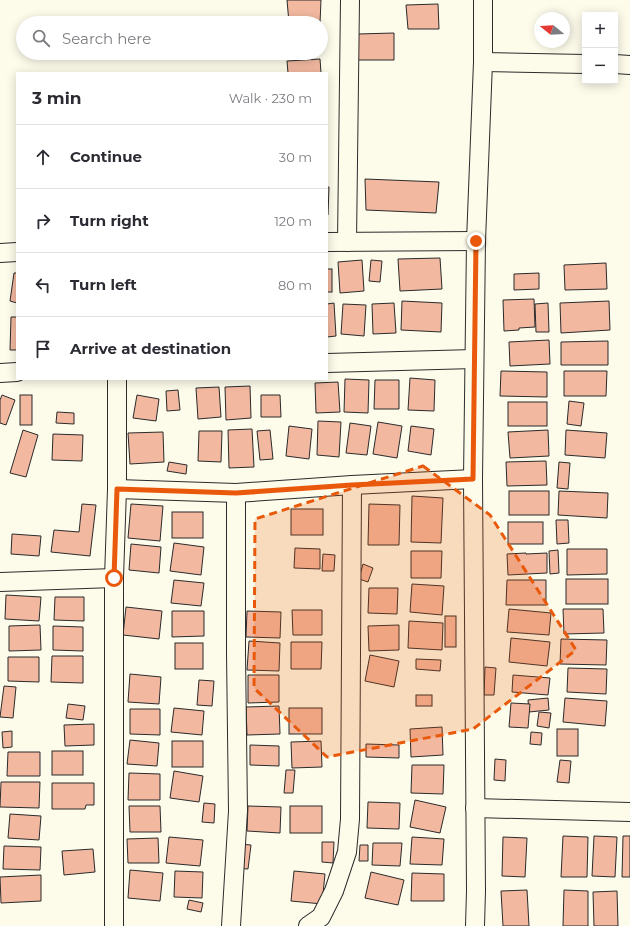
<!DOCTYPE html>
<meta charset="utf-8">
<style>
:root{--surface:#fff;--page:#f7f7f7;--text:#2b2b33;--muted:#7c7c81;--line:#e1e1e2}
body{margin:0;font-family:Montserrat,sans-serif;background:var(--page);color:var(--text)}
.controls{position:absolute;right:12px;top:12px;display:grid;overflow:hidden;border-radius:0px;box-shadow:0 2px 10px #0003}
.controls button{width:36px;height:36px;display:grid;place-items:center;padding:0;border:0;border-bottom:1px solid var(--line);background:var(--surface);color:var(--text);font:20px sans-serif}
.compass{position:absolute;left:534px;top:12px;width:36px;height:36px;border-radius:50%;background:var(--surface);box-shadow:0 2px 10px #0003;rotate:288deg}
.stop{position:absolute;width:12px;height:12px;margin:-9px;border:3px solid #ea580c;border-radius:50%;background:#fff}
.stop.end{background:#ea580c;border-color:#fff;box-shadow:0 1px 4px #0008}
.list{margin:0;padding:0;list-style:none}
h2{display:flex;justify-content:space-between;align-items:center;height:52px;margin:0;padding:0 16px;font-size:17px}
h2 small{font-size:13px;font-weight:400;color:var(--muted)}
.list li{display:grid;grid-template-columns:26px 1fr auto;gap:12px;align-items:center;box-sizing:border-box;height:64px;padding:0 16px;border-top:1px solid var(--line)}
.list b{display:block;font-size:15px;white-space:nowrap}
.list em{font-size:13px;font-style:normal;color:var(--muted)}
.icon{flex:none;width:22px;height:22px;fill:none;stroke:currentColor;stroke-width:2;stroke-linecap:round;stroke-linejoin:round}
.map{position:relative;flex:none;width:630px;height:926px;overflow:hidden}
.search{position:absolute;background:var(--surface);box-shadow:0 2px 10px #0003;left:16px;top:16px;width:312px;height:44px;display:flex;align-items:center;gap:10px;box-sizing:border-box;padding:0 14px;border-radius:22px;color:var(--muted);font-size:15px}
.panel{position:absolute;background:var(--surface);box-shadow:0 2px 10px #0003;left:16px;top:72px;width:312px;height:308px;border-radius:0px}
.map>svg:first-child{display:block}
.building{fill:#f2b8a0;stroke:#2b2b2b}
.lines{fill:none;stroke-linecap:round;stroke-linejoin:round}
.street-casing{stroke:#2b2b2b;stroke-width:20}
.street{stroke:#fdfbea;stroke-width:18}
.route{stroke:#ea580c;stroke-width:5}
.marked{fill:#e8590c;fill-opacity:0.2;stroke:#e8590c;stroke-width:3;stroke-dasharray:8 5;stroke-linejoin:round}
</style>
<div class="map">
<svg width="630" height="926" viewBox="0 0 630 926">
<rect width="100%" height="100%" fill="#fdfbea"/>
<g class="building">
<polygon points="287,0 321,0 320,23 289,23"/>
<polygon points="438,4 439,29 408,29 406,5"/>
<polygon points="394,33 394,60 358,60 358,34"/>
<polygon points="287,53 320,53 320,54 287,56"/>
<polygon points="320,59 321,73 288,73 287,61"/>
<polygon points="365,179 439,182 436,213 366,210"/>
<polygon points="327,187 329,187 328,215 327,215"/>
<polygon points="440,258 442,289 400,291 398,259"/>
<polygon points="362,260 364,291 340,293 338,262"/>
<polygon points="371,260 382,261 380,282 369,281"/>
<polygon points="606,263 607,289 565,290 564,265"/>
<rect x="327" y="269" width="5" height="23"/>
<polygon points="14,273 17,273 17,303 10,301"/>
<polygon points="539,273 539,289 514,290 514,274"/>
<polygon points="534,299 535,327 519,328 519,330 504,331 503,300"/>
<polygon points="402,301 442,303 441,332 401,330"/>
<polygon points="609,301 610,330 561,333 560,303"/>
<polygon points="334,303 336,336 327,337 327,304"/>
<polygon points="394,303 396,333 373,334 372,304"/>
<polygon points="548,303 549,332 536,332 535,304"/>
<polygon points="343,304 366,305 364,336 341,334"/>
<polygon points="11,317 17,317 17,350 10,350"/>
<polygon points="549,340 550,364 510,366 509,342"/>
<polygon points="608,341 608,365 561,365 561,342"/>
<polygon points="501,371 547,372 547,397 500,396"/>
<polygon points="564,371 607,371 606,396 564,396"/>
<polygon points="410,378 435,380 434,411 408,410"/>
<polygon points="345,379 369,380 368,413 344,412"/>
<polygon points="375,380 399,380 399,409 374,409"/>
<polygon points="338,382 340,412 316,413 315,383"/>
<polygon points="250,386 251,418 226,420 225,387"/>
<polygon points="219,387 221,417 198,419 196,388"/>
<polygon points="178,390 180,410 167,411 166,391"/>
<polygon points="2,395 15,400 6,425 0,423 0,400"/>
<rect x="20" y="395" width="12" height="30"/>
<polygon points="137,395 159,399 156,421 133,418"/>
<polygon points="261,395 280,395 281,417 261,417"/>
<polygon points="569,401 584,403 581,426 567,424"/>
<rect x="508" y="402" width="39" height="24"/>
<polygon points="57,412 74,413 74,424 56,423"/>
<polygon points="318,421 341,422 339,457 317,455"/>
<polygon points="378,422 402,426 397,458 373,454"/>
<polygon points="350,423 371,426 367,455 346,453"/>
<polygon points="289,426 312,429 309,459 286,456"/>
<polygon points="411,426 434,429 431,455 408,451"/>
<polygon points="252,429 254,467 229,468 228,430"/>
<polygon points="23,430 38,435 26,477 10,473"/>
<polygon points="270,430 273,459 260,460 257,431"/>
<polygon points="548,430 549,456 510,458 508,432"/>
<polygon points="566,430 607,433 605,458 565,455"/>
<polygon points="199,431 222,431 221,462 198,461"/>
<polygon points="163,432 164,462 130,464 128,433"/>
<polygon points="53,434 83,435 82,461 52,460"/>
<polygon points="546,461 547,485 507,486 506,462"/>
<polygon points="169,462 187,465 186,474 167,471"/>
<polygon points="559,462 570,463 568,489 557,488"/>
<rect x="509" y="491" width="40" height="24"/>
<polygon points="559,491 608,493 607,518 558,515"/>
<polygon points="412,496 443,498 441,543 411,542"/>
<polygon points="82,504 96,505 90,556 51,552 54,530 79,532"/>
<polygon points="131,504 163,506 160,541 128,538"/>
<polygon points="369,504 400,505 399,545 368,545"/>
<rect x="291" y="509" width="32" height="26"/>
<rect x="172" y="512" width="31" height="26"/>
<polygon points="556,520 568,520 569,543 557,544"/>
<rect x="508" y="522" width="35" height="22"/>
<polygon points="12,534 41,536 39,556 11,554"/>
<polygon points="174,543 204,547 201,575 170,571"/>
<polygon points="131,544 161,547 159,573 129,570"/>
<polygon points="295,548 320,549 320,569 294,568"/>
<polygon points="567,549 607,549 607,574 567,575"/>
<polygon points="558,550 559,573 550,574 549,551"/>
<polygon points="411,551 442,551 441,578 411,578"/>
<polygon points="526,553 526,554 547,553 547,573 508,575 507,554"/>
<polygon points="323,554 335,555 334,571 322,571"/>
<polygon points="363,564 373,568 368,582 359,579"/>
<rect x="566" y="579" width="42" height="25"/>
<polygon points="174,580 204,583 201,606 171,603"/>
<polygon points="507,580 546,580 546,605 506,605"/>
<polygon points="412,584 444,586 442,615 410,612"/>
<polygon points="369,588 398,588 397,614 368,613"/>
<polygon points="6,595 41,597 39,621 5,619"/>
<polygon points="55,597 84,597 84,621 54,620"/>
<polygon points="126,607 162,611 159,639 123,635"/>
<polygon points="509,609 551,613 549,635 507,632"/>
<polygon points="563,609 603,609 604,633 564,634"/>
<polygon points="292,610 322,610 322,635 293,635"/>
<polygon points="172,611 204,611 204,636 172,637"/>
<polygon points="247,611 281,612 280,638 246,637"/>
<rect x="445" y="616" width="11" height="31"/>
<polygon points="409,621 443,623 442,650 408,648"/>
<polygon points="40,625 41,650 9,651 9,626"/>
<polygon points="399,625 399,650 369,651 368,626"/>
<polygon points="53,626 83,627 83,651 53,650"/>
<polygon points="511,638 550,642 547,666 509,662"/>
<polygon points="561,639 607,640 606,665 560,664"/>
<polygon points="249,641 280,643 279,671 247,670"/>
<polygon points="291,642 322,642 321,669 291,669"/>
<rect x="175" y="643" width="28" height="26"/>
<polygon points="370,655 399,661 394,687 365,681"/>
<polygon points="52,656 83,656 83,683 51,682"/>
<polygon points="8,657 39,657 39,682 8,681"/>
<polygon points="416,659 441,660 440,671 416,669"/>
<polygon points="485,667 496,668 494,695 484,695"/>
<polygon points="568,668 607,669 606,694 567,692"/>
<polygon points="130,674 161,677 159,704 128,702"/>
<polygon points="248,675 279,675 279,702 248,703"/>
<polygon points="513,675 550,678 548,695 512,692"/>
<polygon points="199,680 214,681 212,706 197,705"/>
<polygon points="4,686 16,687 13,718 0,717"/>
<rect x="416" y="695" width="16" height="11"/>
<polygon points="548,698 549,710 529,712 528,700"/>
<polygon points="565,698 607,701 605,726 563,722"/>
<polygon points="511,703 530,704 528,728 509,727"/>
<polygon points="68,704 85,706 83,720 66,718"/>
<polygon points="279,706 280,734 247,735 246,707"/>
<polygon points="174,708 204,711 202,735 171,732"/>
<rect x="289" y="708" width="33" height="26"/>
<polygon points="130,709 160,709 160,735 130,734"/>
<polygon points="539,712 551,713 549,728 537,726"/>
<polygon points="94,724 94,745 65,746 64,725"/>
<polygon points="442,727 443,755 411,757 410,729"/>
<rect x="557" y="729" width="21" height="27"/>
<polygon points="12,731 12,747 3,748 2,732"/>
<polygon points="531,732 542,733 541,745 530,744"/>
<polygon points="130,740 159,743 157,766 127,764"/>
<rect x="172" y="741" width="31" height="26"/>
<polygon points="321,741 322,767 292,768 291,742"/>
<polygon points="366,744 399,745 399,758 366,757"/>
<polygon points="250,745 279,746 279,766 250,765"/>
<rect x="52" y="751" width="31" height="24"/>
<polygon points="8,752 40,752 40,776 7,776"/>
<polygon points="495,759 506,760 505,781 494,780"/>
<polygon points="560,760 571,761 569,783 557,782"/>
<polygon points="412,765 444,765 443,794 411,793"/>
<polygon points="286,770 295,770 293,793 284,793"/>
<polygon points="174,771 203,776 199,802 170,798"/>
<polygon points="129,773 160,774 160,800 128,800"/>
<polygon points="1,782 40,782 39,808 0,807"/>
<polygon points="52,783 94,783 94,805 86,805 85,809 52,809"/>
<polygon points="415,800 446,807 440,833 410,827"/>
<polygon points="368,802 400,803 399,829 367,828"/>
<polygon points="204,803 215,804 214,823 202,822"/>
<polygon points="129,806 160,806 161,832 130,832"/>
<polygon points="248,806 281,807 280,833 247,831"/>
<rect x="290" y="806" width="32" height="27"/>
<polygon points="10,814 41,816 39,840 8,838"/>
<polygon points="563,836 588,837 587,877 561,877"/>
<polygon points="594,836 617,837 615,877 592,876"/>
<polygon points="623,836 630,836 630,877 622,877"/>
<polygon points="169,837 203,840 200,866 166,863"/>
<polygon points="412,837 444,839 442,865 410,864"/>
<polygon points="503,837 527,838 525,877 502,876"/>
<polygon points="158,838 159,863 128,863 127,839"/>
<polygon points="322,842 334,842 333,863 322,862"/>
<polygon points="373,843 402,843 400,866 372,865"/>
<polygon points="239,844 251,845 248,869 236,868"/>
<polygon points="360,845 368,845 368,861 359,861"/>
<polygon points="4,846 41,847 40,870 3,869"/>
<polygon points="93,849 95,872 64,875 62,851"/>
<polygon points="130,870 163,873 160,901 128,898"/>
<polygon points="175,871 203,872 202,898 174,897"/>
<polygon points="294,871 325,874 322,904 291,901"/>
<polygon points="371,872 404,880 398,905 365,898"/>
<polygon points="412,873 444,874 444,901 411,901"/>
<polygon points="41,875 41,901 1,903 0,877"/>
<polygon points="527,890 529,926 503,926 501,891"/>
<polygon points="564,890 588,891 588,926 563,926"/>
<polygon points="617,891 618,926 594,926 593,892"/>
<polygon points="189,900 203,903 201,912 187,909"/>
</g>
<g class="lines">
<g class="street-casing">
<g id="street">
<polyline points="483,62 585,64"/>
<polyline points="615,64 630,65"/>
<polyline points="327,242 476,241"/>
<polyline points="347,242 350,0"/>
<polyline points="0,253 17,252"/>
<polyline points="327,363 474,359"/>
<polyline points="0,373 17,372"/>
<polyline points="117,489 236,493 352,485 473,479"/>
<polyline points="0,582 114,578"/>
<polyline points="475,808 630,812"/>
<polyline points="114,926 114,578 117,489 117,379"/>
<polyline points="231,926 238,811 236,653 236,493"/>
<polyline points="308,926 321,917 334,891 347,852 350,819 352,485"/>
<polyline points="475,926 476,891 473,479 476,241 483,62 483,0"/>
</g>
</g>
<use href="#street" class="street"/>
</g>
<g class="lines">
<polyline class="route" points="114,578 117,489 236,493 352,485 473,479 476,241"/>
</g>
<path class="marked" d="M 423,466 L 490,515 L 576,650 L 473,729 L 327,757 L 254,688 L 255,519 Z"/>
</svg>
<div class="controls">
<button>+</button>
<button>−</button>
</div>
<svg class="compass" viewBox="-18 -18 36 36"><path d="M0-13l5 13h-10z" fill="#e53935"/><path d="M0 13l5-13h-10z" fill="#7c7c81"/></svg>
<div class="stop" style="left:114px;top:578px"></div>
<div class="stop end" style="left:476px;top:241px"></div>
<div class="search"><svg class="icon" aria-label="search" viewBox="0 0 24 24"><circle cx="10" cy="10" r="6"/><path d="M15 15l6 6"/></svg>Search here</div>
<section class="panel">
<h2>3 min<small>Walk · 230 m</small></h2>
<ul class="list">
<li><svg class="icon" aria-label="ahead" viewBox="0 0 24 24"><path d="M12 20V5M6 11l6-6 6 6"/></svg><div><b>Continue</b></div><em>30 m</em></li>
<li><svg class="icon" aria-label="right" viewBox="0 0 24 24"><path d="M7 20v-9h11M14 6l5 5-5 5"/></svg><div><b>Turn right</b></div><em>120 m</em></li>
<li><svg class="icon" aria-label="left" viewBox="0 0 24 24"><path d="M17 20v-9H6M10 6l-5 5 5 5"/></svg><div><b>Turn left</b></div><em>80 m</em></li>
<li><svg class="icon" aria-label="arrive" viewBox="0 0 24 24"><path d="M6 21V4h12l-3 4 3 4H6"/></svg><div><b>Arrive at destination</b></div></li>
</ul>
</section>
</div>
